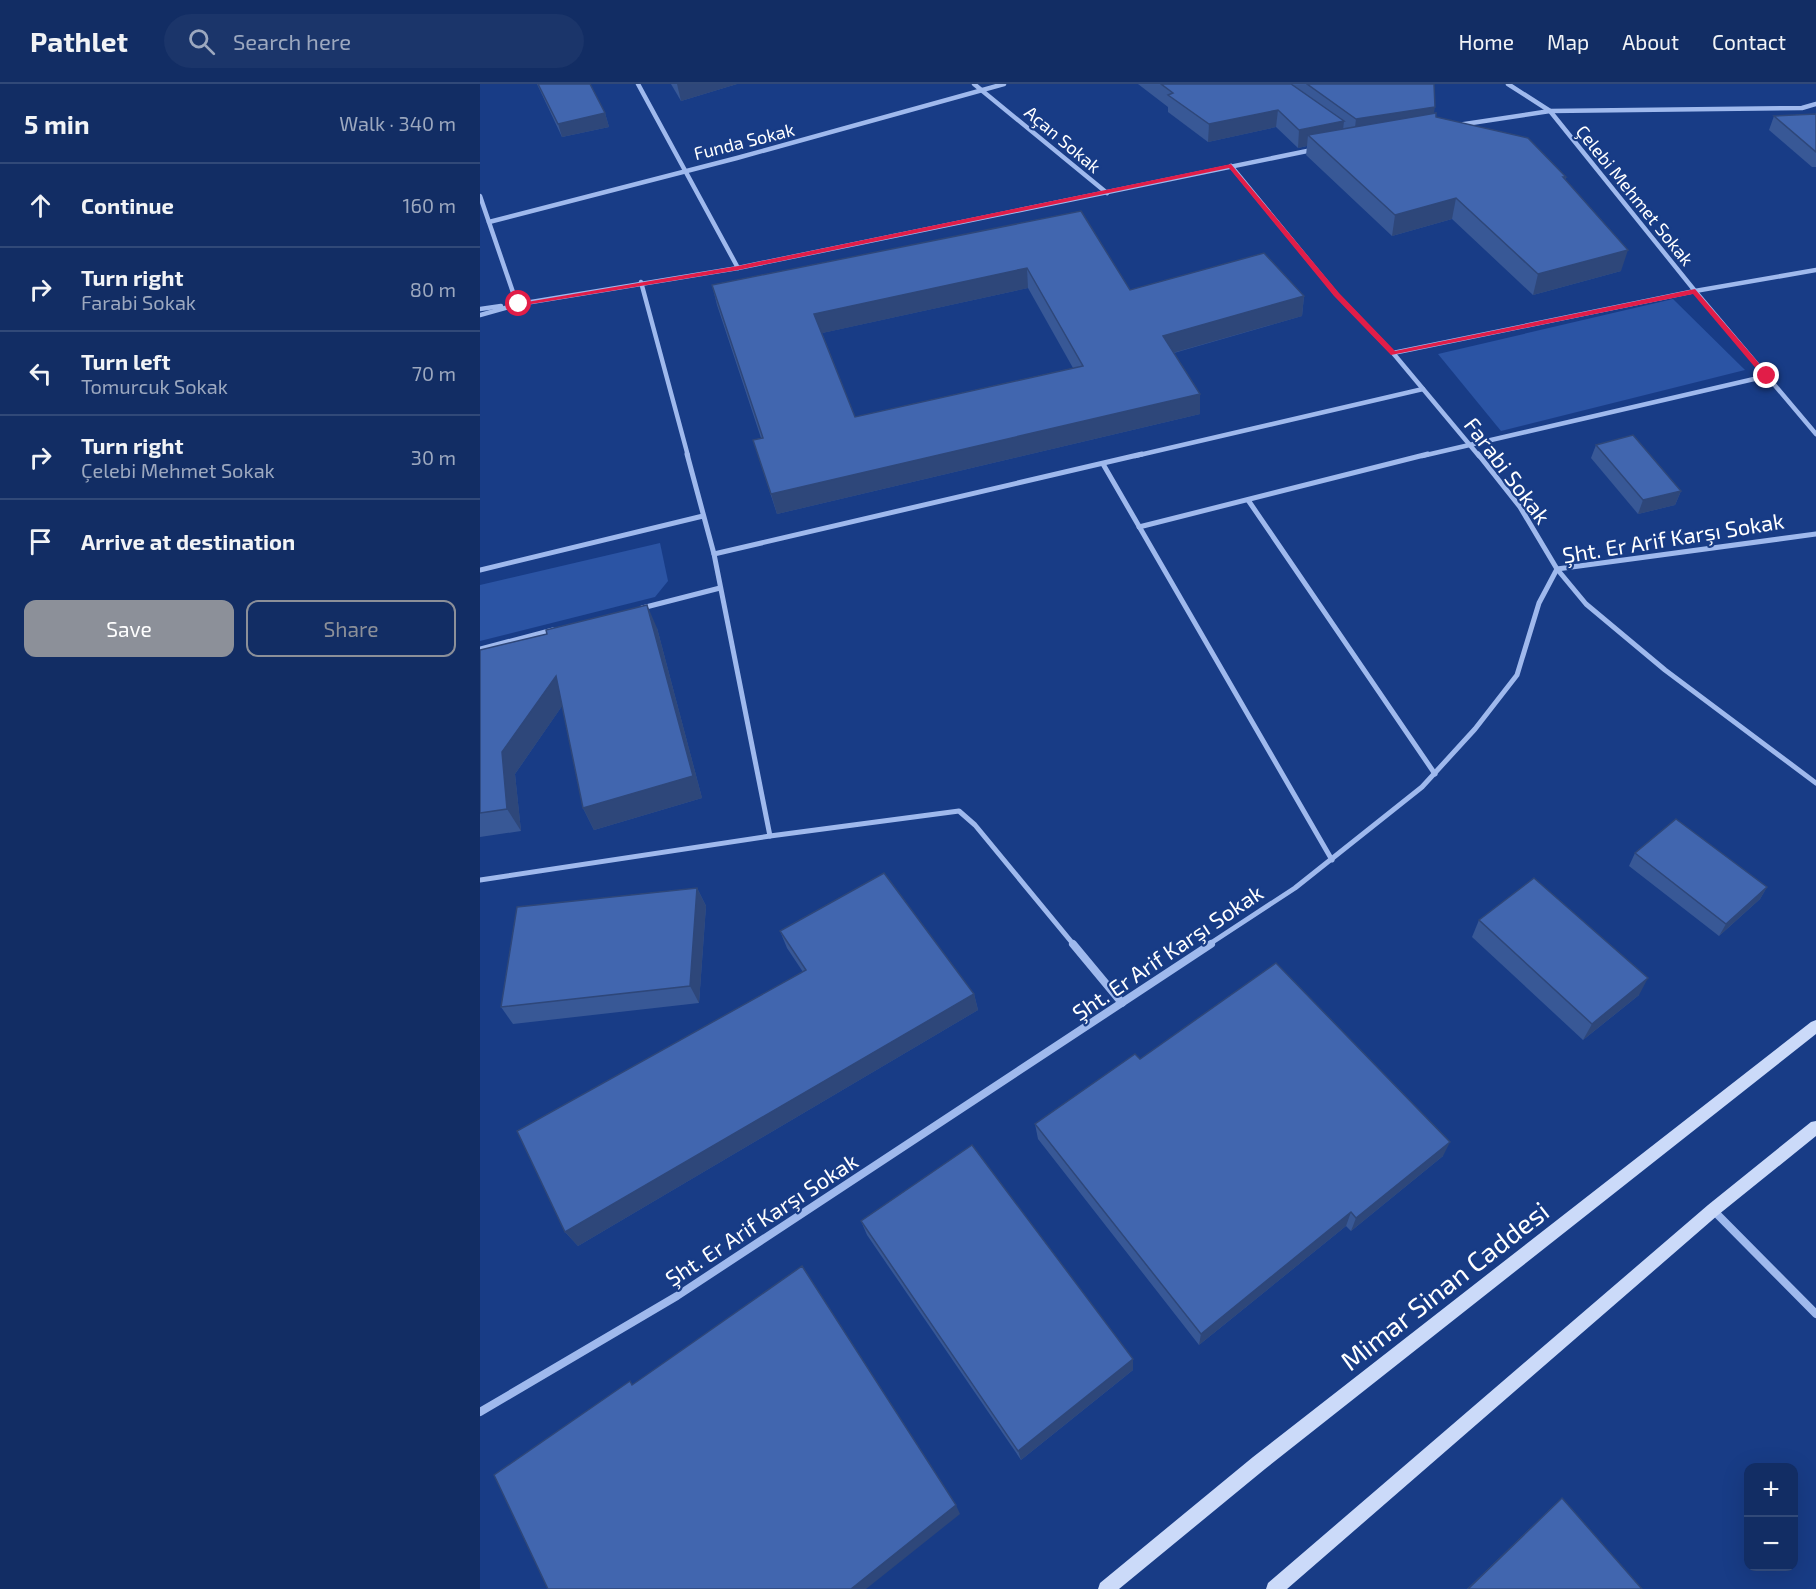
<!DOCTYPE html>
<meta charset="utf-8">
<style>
:root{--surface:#122d64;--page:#1b356a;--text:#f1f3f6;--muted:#9ca8bf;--line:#314978;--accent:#8c9099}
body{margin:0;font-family:"Exo 2",sans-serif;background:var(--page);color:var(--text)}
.controls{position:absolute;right:18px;bottom:18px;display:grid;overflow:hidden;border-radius:12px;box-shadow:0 6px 24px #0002}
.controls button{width:54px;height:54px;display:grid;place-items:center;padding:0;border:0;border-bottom:2px solid var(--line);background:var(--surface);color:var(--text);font:30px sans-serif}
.stop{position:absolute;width:18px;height:18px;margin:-14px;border:4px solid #e11d48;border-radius:50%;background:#fff}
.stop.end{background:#e11d48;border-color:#fff;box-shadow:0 2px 6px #0008}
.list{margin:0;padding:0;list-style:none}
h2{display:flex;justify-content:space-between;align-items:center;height:78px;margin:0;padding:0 24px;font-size:26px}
h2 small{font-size:20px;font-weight:400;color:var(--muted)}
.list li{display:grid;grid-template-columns:39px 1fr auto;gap:18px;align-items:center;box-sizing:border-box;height:84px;padding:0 24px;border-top:2px solid var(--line)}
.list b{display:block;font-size:22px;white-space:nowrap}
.list p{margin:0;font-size:20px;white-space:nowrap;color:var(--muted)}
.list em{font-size:20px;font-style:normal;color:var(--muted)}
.actions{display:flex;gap:12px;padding:18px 24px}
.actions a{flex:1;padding:14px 0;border:2px solid var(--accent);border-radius:12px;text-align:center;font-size:21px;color:var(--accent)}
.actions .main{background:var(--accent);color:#fff}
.icon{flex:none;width:33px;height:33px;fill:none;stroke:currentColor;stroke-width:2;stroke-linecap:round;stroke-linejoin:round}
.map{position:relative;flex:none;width:1336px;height:1505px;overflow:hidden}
header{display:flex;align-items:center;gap:36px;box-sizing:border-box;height:84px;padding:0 30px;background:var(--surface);border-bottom:2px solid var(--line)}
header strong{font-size:28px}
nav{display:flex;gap:33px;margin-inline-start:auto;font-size:21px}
.search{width:420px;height:54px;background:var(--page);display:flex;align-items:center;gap:15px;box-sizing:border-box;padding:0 21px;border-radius:33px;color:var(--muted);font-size:22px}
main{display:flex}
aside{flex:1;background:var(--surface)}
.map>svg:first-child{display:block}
.green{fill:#2b54a4}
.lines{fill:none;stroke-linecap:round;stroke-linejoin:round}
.street-far2{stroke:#9fb9ed;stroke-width:4.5}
.street-far1{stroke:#9fb9ed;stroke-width:5}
.street{stroke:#9fb9ed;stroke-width:8}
.secondary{fill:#cbdaf9;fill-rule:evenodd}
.wall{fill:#385896;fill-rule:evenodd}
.shaded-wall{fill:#2e477a}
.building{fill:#4166af;stroke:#2e477a;stroke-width:1.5;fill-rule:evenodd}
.route{fill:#e11d48}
.labels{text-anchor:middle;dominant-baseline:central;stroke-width:4.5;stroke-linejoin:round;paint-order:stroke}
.far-street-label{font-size:18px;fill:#fff;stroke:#183c86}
.street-label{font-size:22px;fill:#fff;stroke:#183c86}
.near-street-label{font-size:27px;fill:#fff;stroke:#183c86}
</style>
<header>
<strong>Pathlet</strong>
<div class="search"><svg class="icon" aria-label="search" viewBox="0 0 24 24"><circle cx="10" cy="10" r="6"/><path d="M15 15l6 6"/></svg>Search here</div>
<nav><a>Home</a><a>Map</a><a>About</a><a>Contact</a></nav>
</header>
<main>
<aside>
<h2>5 min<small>Walk · 340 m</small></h2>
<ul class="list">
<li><svg class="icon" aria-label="ahead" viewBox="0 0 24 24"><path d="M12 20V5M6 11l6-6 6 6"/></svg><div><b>Continue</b></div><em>160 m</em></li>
<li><svg class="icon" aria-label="right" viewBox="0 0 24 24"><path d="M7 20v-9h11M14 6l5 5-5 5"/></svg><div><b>Turn right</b><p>Farabi Sokak</p></div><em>80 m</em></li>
<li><svg class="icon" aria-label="left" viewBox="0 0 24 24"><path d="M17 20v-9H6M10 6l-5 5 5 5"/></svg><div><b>Turn left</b><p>Tomurcuk Sokak</p></div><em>70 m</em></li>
<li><svg class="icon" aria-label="right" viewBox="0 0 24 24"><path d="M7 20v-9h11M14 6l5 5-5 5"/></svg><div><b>Turn right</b><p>Çelebi Mehmet Sokak</p></div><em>30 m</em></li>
<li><svg class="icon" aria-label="arrive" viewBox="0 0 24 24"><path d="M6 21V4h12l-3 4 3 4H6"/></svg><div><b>Arrive at destination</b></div></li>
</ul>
<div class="actions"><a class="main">Save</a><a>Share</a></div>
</aside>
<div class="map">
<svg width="1336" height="1505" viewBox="0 0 1336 1505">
<rect width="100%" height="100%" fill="#183c86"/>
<g class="green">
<polygon points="1193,215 1265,286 1021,347 958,270"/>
<polygon points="180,459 188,497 175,513 0,557 0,501"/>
</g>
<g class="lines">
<g class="street-far2">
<polyline points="158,0 258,184"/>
<polyline points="494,0 627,109"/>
<polyline points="1028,0 1070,27 1215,207 1336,350"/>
<polyline points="978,41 1070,27 1322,24 1336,20"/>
<polyline points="751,82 857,211 913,269 999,372"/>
<polyline points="0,112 37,220"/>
<polyline points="9,138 257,74 524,0"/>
<polyline points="161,198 208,372"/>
<polyline points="0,225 21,222"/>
<polyline points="0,231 39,220 258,184 832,66"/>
<polyline points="913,269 1215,207 1336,186"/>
<polyline points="655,372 943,305"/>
<polyline points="942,372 1287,292"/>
</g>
<g class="street-far1">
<polyline points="207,370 234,470 290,752"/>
<polyline points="998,370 1040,423 1077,485 1106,520 1185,586 1336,699"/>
<polyline points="623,380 852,776"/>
<polyline points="768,416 955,690"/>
<polyline points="659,443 948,370"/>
<polyline points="234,470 662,370"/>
<polyline points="0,486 223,432"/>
<polyline points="162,524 240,504"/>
<polyline points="0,565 73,546"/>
<polyline points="0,796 290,752 479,727 495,741 594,861"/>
<polyline points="728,861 815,804 942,703 995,645 1037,591 1059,519 1077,485 1336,450"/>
</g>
<g class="street">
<polyline points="593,860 642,919"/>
<polyline points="1233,1126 1336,1230"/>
<polyline points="0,1328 197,1212 731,860"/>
</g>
<g class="secondary">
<polygon points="1336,936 1336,950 785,1385 639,1505 618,1505 620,1499 773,1373 1331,938"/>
<polygon points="1336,1037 1336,1052 1238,1131 807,1505 786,1505 788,1499 1228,1121 1331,1038"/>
</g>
</g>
<g class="wall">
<polygon points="57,0 110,0 125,29 129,43 82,53"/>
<polygon points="191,0 257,0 201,17"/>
<polygon points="658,0 954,0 954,29 956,33 1086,93 1085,96 1141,187 1053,211 972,135 912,152 826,71 827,62 818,64 796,43 728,58 688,28 688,23"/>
<polygon points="1336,30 1336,83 1332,83 1289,46 1294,32"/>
<path d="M 601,127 L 650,206 L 824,212 L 822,232 L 694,269 L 720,330 L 297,430 L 273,356 L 281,354 L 237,221 L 232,201 ZM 548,204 L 593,284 L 375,333 L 342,249 Z"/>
<polygon points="1116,361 1201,407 1195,421 1158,430 1111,374"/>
<polygon points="177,544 222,714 114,746 103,724 82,622 35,690 41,747 0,753 0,566"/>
<polygon points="1155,769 1287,803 1280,815 1239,852 1149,782"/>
<polygon points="217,804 226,822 219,919 33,940 21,923"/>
<polygon points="999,836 1159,911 1103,956 992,853"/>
<polygon points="300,847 494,910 498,926 98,1162 85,1148 323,888 307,864"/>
<polygon points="660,975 963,1072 871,1147 866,1142 719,1261 558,1055 555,1040"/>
<polygon points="381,1137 653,1286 541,1376 387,1151"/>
<polygon points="1082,1414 1162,1505 987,1505 1070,1425"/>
</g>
<g class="shaded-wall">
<polygon points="197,0 257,0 201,17"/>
<polygon points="955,23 952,40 874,52 876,35"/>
<polygon points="798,26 796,43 728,58 729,40"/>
<polygon points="125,29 129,43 82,53 78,40"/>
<polygon points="864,37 862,55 828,51 827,62 818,64 819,46"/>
<polygon points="976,114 972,135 912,152 915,131"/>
<polygon points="1148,166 1141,187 1053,211 1058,190"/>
<polygon points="547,184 548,204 338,250 334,230"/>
<polygon points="824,212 822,232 682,272 683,252"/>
<polygon points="720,310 720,330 297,430 291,410"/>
<polygon points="1201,407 1195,421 1158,430 1163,416"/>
<polygon points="167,521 177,544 222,714 114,746 103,724"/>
<polygon points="76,592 87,615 35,690 41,747 27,725 22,668"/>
<polygon points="1287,803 1280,815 1239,852 1246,840"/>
<polygon points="217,804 226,822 219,919 210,902"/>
<polygon points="1168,894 1159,911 1103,956 1112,940"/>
<polygon points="494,910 498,926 98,1162 85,1148"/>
<polygon points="970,1058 963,1072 871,1147 876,1134"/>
<polygon points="871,1128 866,1142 719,1261 721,1250"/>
<polygon points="653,1275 653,1286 541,1376 538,1367"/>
<polygon points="476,1421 480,1430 386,1505 371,1505"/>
</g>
<g class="building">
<polygon points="58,0 110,0 125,29 78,40"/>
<polygon points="681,0 811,0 864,37 819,46 798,26 729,40 688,11 693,9"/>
<polygon points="827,0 954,0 955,23 876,35"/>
<polygon points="956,29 956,33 1048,54 1086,93 1083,93 1148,166 1058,190 976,114 915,131 828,51"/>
<polygon points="1336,30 1336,68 1294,32"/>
<path d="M 601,127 L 650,206 L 784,169 L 824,212 L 683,252 L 720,310 L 291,410 L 273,356 L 283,354 L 232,201 ZM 547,184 L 603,282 L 375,333 L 334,230 Z"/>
<polygon points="1153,351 1201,407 1163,416 1116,361"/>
<polygon points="167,521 213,692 103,724 76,592 22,668 27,725 0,729 0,566 67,550 66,546"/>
<polygon points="1196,735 1287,803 1246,840 1155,769"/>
<polygon points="404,789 494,910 85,1148 37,1047 326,886 300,847"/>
<polygon points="1054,794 1168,894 1112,940 999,836"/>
<polygon points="217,804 210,902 21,923 37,823"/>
<polygon points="796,879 970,1058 876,1134 871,1128 721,1250 555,1040 655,970 660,975"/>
<polygon points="492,1061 653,1275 538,1367 381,1137"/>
<polygon points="322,1182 476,1421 371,1505 68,1505 14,1391 150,1297 152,1301"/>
<polygon points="1082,1414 1162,1505 988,1505"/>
</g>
<polygon class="route" points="751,80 859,209 915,267 1215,205 1290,292 1284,294 1213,210 911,271 854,212 749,84 258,186 39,222 35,220 258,182"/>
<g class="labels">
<g class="far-street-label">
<text transform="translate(583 55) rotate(40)">Açan Sokak</text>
<text transform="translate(264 57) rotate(-14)">Funda Sokak</text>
<text transform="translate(1155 111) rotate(51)">Çelebi Mehmet Sokak</text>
</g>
<g class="street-label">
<text transform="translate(1028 386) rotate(53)">Farabi Sokak</text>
<text transform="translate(1193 453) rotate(-9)">Şht. Er Arif Karşı Sokak</text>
<text transform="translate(687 868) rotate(-34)">Şht. Er Arif Karşı Sokak</text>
<text transform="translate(281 1135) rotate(-33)">Şht. Er Arif Karşı Sokak</text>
</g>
<g class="near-street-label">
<text transform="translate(964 1201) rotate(-38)">Mimar Sinan Caddesi</text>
</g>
</g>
</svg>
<div class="controls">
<button>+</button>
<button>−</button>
</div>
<div class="stop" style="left:39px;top:220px"></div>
<div class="stop end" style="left:1287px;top:292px"></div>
</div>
</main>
